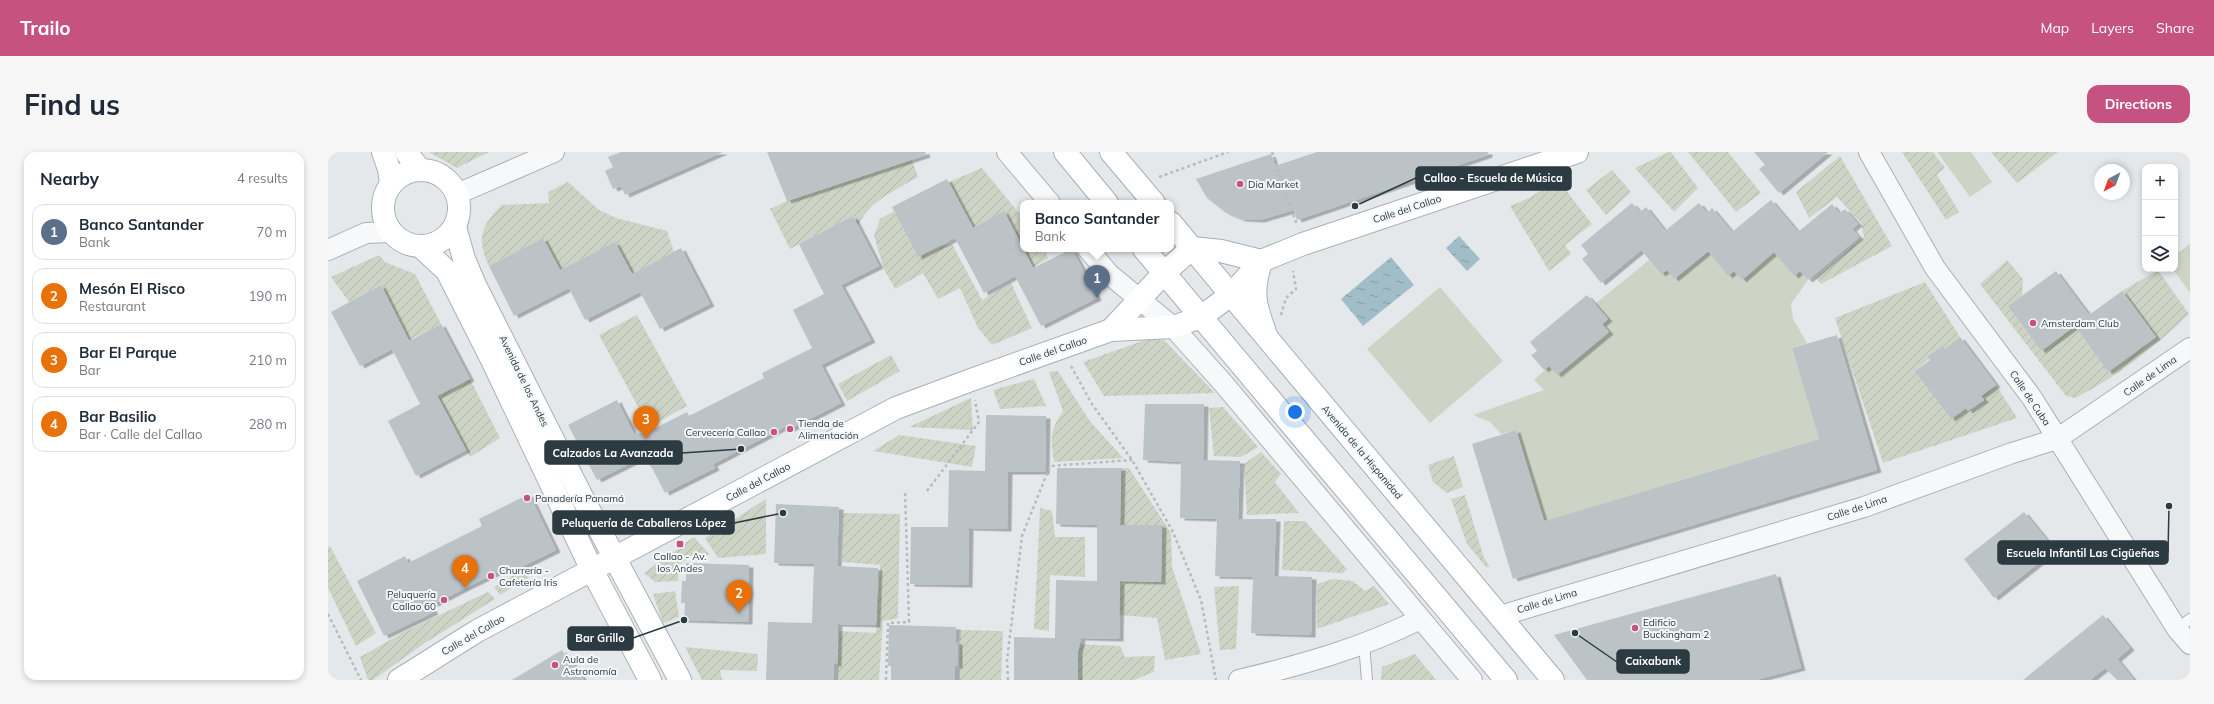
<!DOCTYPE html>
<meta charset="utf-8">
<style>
:root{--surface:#fff;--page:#f6f6f7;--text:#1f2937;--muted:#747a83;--line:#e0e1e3;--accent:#c65282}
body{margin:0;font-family:Mulish,sans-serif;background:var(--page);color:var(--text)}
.controls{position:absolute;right:12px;top:12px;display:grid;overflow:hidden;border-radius:8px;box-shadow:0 2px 6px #0003}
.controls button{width:36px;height:36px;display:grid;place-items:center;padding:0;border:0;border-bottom:1px solid var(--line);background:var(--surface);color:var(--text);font:20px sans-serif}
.compass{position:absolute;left:1766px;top:12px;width:36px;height:36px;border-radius:50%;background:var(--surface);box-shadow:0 2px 6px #0003;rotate:221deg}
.you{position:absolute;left:967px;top:260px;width:14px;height:14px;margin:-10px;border:3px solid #fff;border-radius:50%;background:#1a73e8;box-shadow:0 0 0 6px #1a73e833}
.badge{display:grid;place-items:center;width:26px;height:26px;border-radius:50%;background:var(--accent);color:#fff;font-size:13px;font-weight:700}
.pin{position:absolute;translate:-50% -33px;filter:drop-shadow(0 1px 2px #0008)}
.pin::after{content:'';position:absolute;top:21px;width:14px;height:12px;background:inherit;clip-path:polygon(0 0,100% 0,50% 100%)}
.popup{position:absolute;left:692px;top:48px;width:154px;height:52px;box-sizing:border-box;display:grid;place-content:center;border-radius:8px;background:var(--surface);filter:drop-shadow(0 1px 3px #0005);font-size:13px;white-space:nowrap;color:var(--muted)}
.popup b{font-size:15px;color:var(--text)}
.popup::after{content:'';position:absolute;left:50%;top:100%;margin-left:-8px;border:8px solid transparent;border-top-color:var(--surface)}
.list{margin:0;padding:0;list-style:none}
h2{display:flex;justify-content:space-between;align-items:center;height:52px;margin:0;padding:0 16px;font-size:17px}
h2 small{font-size:13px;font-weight:400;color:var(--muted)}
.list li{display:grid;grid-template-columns:26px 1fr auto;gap:12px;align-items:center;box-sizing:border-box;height:56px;margin:0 8px 8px;padding:0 8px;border:1px solid var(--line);border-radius:12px}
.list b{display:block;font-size:15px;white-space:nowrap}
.list p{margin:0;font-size:13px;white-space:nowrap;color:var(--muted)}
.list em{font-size:13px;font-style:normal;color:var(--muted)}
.icon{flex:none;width:22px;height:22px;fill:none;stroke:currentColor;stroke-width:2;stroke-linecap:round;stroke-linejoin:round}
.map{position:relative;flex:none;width:1862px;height:528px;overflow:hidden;border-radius:12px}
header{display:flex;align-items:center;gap:24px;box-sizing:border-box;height:56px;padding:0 20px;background:var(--accent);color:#fff}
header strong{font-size:19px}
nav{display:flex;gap:22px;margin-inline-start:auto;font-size:14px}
.intro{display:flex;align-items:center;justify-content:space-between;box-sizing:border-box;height:96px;padding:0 24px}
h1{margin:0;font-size:28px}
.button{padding:10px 18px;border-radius:12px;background:var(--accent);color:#fff;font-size:14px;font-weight:700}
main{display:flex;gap:24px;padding:0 24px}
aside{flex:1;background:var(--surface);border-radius:12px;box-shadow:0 2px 6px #0003}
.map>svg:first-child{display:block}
.park{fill:#cdd4c5}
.garden{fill:url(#garden-furrows)}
.water{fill:url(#water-ripples)}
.building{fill:#bbc3c7;filter:url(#shadow)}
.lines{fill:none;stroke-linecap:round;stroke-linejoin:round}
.lane-casing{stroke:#a9b0b5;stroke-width:12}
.street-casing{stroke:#a9b0b5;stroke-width:22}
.secondary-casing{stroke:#a9b0b5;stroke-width:24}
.primary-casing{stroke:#a4b0b6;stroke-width:24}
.path{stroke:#b5bbbe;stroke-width:2.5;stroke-dasharray:3 3;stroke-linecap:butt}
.lane{stroke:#f6f8f9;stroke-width:10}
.street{stroke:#f6f8f9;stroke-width:20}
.secondary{stroke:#fff;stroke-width:22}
.primary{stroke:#fff;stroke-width:22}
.poi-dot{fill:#c65282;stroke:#f3f7f8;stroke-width:1.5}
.labels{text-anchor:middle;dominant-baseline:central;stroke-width:4;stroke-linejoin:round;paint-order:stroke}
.poi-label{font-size:10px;fill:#2c3a42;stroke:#f3f7f8;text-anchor:start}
.street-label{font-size:10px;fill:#2c3a42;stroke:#f3f7f8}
.leader{fill:none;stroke:#2c3a42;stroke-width:1.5}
.callout-dot{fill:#2c3a42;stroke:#f3f7f8;stroke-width:1.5}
.callout{fill:#2c3a42;stroke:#2c3a42;stroke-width:1.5}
.callout-label{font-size:11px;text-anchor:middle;font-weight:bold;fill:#fff}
</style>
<header>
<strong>Trailo</strong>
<nav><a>Map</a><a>Layers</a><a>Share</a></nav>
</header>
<div class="intro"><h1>Find us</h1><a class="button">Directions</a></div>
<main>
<aside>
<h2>Nearby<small>4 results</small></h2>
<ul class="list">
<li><span class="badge" style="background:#5c6f8a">1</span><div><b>Banco Santander</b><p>Bank</p></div><em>70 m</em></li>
<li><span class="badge" style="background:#e8710a">2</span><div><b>Mesón El Risco</b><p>Restaurant</p></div><em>190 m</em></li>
<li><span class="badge" style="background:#e8710a">3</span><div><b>Bar El Parque</b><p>Bar</p></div><em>210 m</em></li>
<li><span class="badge" style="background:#e8710a">4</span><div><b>Bar Basilio</b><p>Bar · Calle del Callao</p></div><em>280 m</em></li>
</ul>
</aside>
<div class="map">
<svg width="1862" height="528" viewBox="0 0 1862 528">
<defs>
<pattern id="garden-furrows" width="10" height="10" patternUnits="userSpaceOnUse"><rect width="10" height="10" fill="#cdd4c5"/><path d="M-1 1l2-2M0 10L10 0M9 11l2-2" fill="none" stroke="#b0b7aa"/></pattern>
<pattern id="water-ripples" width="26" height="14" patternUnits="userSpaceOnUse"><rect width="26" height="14" fill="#a1bec8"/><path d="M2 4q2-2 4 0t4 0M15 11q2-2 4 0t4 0" fill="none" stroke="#839ba4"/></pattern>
<filter id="shadow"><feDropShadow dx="4.5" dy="2.5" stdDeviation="0" flood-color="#0004"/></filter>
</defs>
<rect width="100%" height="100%" fill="#e4e8eb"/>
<g class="park">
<polygon points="1609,0 1643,0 1664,30 1642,45"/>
<polygon points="1862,92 1862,141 1845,117 1847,117 1847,103"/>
<polygon points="1386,95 1388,109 1400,124 1406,119 1414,128 1452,95 1454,109 1466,124 1472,119 1480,128 1463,152 1465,167 1479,191 1464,196 1491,287 1216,369 1188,278 1173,282 1162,270 1145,263 1216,238 1206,228 1221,214 1229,223 1281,180 1274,172 1280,167 1267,152 1321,108 1333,122 1339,118 1347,127"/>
<polygon points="1112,135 1175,209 1102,271 1039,197"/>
</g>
<g class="garden">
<polygon points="101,0 161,0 129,16"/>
<polygon points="1341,0 1343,0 1370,36 1346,60 1307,16"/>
<polygon points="1360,0 1400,0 1433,41 1408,60"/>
<polygon points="1574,0 1605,0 1617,16 1609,23 1631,60 1618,68"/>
<polygon points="1663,0 1730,0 1689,31"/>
<polygon points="1512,4 1564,94 1493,132 1488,126 1536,85 1533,71 1509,45 1481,66 1468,40"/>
<path d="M 584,8 L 590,25 C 568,38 541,49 530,74 L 525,64 L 462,97 L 442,57 L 459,49 Z"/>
<polygon points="654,16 695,66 695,97 676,60 645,76 621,30"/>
<polygon points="1284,18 1303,40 1278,63 1258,38"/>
<polygon points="1230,28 1264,72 1237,93 1243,102 1221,119 1182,54 1201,46"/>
<path d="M 240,30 L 271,58 L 288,66 L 339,79 L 346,100 L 304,122 L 296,108 L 263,102 L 232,118 L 215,86 L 161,114 C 148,87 153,73 174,53 L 221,51 L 220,40 Z"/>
<polygon points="566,59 590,105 608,95 624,92 654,148 683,131 704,176 664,193 650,176 632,136 610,147 595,121 567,137 556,117 546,84 552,67"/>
<polygon points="695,97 717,97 720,107 705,115"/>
<polygon points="51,103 57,110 87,122 113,172 81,188 53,133 21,150 3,125"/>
<path d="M 1679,108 L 1695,127 L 1694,144 L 1680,154 L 1713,199 L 1747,174 L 1780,220 L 1828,185 L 1794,139 L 1830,118 L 1861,162 C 1827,195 1789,225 1747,246 L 1738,244 L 1652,132 Z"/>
<polygon points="1597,130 1632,185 1617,197 1615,193 1600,205 1601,207 1587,219 1625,243 1612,252 1623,267 1638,256 1640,259 1656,248 1653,244 1668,233 1689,266 1555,311 1507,166"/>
<polygon points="309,163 359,254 321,275 271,183"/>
<polygon points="820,187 836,188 887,241 776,244 755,210"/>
<polygon points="563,203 572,219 519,249 510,232"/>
<path d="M 730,219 L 761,268 L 795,306 L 726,310 C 723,286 721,280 735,259 L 721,220 Z"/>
<polygon points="142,227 172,286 142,305 109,243"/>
<polygon points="706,227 718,254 672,257 665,238"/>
<polygon points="643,246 645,278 581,275"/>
<polygon points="895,255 930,295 913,305 886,304 881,256"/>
<polygon points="571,283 648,294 644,315 545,299"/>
<polygon points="933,300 953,322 947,330 971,361 919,363 916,312"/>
<polygon points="1126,304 1135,335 1119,341 1105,330 1100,313"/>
<polygon points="793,316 801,316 843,381 844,415 873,502 837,508 829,466 791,463 792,417 811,430 833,430 834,373 792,374"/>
<polygon points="1137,343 1156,406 1162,415 1158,415 1139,392 1123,347"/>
<polygon points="438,347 438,402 390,406 377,386"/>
<polygon points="712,356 724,359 727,385 757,385 757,425 722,423 721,479 706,477"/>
<polygon points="515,361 572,362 570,466 555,469 551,528 509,528 511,479 548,481 552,413 514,410"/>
<polygon points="956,369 977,369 1019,417 1015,421 954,418"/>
<polygon points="366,385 382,403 365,403 351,413 350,429 327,430 316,421"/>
<polygon points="2,394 48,481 28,494 0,436 0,395"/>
<polygon points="195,418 201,426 172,443 166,435"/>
<polygon points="1005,427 1025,429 1037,439 1046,434 1061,452 989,477 989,432"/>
<polygon points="911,434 908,497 892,498 886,435"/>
<polygon points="347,439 351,465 335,471 325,442"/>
<polygon points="160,440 167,447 94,493 45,528 40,528 32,505 78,479"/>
<polygon points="632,478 675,479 673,528 631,528"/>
<polygon points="750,492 792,494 797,505 827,504 826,520 806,528 750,528"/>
<polygon points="357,495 430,502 429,519 392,518 394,528 374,528"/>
<polygon points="1087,502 1108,528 1053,528 1054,515"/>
</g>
<g class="water">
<polygon points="1131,84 1152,107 1139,119 1118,96"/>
<polygon points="1063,105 1086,133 1035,174 1013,147"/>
</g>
<g class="building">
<polygon points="293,0 395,0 297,43 293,34 285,37 277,19 285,15 280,5"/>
<polygon points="439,0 597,0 598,3 459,49"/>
<polygon points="989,0 1160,0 1160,3 969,68 966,58 932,68 914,67 898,61 879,46 868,27 943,2 947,14"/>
<polygon points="1426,0 1500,0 1451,41 1431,17 1437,13"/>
<polygon points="619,27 645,76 676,59 705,116 744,97 769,146 713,174 687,124 656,141 627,86 590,105 564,55"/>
<polygon points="1443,48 1470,80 1504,52 1511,61 1517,57 1530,72 1524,77 1531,85 1480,128 1472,119 1466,124 1446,100 1414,128 1406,119 1400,124 1380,99 1346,127 1339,118 1333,122 1313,98 1273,131 1254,107 1260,102 1253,93 1304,51 1312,60 1318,55 1337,79 1371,51 1379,61 1384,56 1404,80"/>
<polygon points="525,64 551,114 513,133 543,188 493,213 513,251 462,277 460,273 385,312 387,316 337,341 324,316 315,305 269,328 240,273 289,248 306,282 320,280 359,260 361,264 436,226 434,221 484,196 465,158 496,142 471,92"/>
<polygon points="215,86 232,118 287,90 304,122 353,96 382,152 332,177 312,140 257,168 241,136 186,164 161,114"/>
<polygon points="1728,119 1761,163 1794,139 1828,185 1780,220 1747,174 1713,199 1680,154"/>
<polygon points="53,133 81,189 113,172 142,227 109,244 138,298 88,324 60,269 92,252 64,197 32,214 3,160"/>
<polygon points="1259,143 1280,167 1274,172 1281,180 1229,223 1221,214 1216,218 1203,203 1209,199 1202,190"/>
<polygon points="1509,183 1549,318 1185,427 1144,292 1188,278 1216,369 1491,287 1464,196"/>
<polygon points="1632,185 1668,233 1653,244 1656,248 1640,259 1638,256 1623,267 1587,219 1602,208 1599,205 1615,193 1617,197"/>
<polygon points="817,252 876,252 875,308 912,309 910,367 948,367 946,424 984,425 983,483 923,481 925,425 887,424 889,367 852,366 853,310 815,308"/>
<polygon points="658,263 718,264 717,320 680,320 679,377 641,376 640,433 582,432 583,375 620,375 621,318 657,319"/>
<polygon points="729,316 793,316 792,373 834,373 833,430 792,429 791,487 753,486 750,500 750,528 686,528 686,485 727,486 728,428 769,429 769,373 728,372"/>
<polygon points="201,342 228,398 179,422 176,417 137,436 102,454 106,460 56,484 29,429 77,404 80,411 154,374 151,367"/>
<polygon points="448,352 511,355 509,414 550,416 548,473 510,472 509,512 506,512 505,528 438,528 440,470 484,471 486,412 446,411"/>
<polygon points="1696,360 1727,398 1666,446 1636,407"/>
<polygon points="358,411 421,413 420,470 356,468 357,451 353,451 354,429 358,429"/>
<polygon points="1448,422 1473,516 1428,528 1259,528 1226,483"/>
<polygon points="1775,463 1802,496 1789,507 1806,528 1789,528 1777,516 1762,528 1695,528"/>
<polygon points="561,473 628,475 627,490 630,490 630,514 627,514 627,528 563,528 563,514 560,514"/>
<polygon points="234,498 240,508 242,507 256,528 184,528"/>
</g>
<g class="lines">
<g class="lane-casing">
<g id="lane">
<polyline points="1849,477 1862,467"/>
<polyline points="1036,492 1039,528"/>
</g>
</g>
<g class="street-casing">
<g id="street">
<polyline points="679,0 722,51"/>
<polyline points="1541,0 1607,116 1704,246 1849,477 1862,492"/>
<polyline points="129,42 226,0"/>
<polyline points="760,97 781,122 845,175 895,231 1144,528"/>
<polyline points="0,98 38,81 63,80"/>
<polyline points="1172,464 1536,355 1684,301 1729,287 1862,196"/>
<path d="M 911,528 C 973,513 1035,496 1092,467"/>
</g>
</g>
<g class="secondary-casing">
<g id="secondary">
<polyline points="55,0 61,17 63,32"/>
<polyline points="78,0 92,18"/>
<circle cx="93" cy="56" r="38"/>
<polyline points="127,75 136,107 147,133 253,343 352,528"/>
<polyline points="92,94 119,119 164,208 264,418 322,528"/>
<path d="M 933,110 C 923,141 927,153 938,183"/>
<polyline points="783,178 836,121 864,96 893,99 933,109"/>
<polyline points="71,528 149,479 568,256 643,228 783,178 845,175 873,165 904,142 933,109 975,92 1249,0"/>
</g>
</g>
<g class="primary-casing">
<g id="primary">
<polyline points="737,0 779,51"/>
<polyline points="783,0 826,51"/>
<polyline points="843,71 1225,528"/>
<polyline points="816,97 1178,528"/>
</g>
</g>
<g class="path">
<polyline points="944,0 969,73"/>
<polyline points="831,25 900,0"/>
<polyline points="953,163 958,146 968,137 965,119"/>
<polyline points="743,214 764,252 804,308 844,378 873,448 888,528"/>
<polyline points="599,339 651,270 647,248"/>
<polyline points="0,462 33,528"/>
<polyline points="558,528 560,471 581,470 577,338"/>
<polyline points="680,528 679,508 694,384 722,314 804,308"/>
</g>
<use href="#lane" class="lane"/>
<use href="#street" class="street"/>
<use href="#secondary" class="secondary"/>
<use href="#primary" class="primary"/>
</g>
<g class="poi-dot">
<circle cx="912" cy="32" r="4"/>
<circle cx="1705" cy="171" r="4"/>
<circle cx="462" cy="277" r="4"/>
<circle cx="446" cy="280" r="4"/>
<circle cx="199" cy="346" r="4"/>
<rect x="348" y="388" width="8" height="8" rx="2"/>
<circle cx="163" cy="424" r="4"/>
<circle cx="116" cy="448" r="4"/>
<circle cx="1307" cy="476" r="4"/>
<circle cx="227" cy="513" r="4"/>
</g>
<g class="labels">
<g class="poi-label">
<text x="920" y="32">Dia Market</text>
<text x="1713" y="171">Amsterdam Club</text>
<text x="470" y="271">Tienda de<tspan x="470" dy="12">Alimentación</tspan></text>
<text x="438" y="280" text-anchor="end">Cervecería Callao</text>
<text x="207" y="346">Panadería Panamá</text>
<text x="352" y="404" text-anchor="middle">Callao - Av.<tspan x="352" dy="12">los Andes</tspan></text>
<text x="171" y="418">Churrería -<tspan x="171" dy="12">Cafetería Iris</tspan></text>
<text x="108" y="442" text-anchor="end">Peluquería<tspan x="108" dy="12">Callao 60</tspan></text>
<text x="1315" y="470">Edificio<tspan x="1315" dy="12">Buckingham 2</tspan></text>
<text x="235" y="507">Aula de<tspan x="235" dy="12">Astronomía</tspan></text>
</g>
<g class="street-label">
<text transform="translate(1079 57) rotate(-18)">Calle del Callao</text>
<text transform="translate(725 199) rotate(-19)">Calle del Callao</text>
<text transform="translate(1822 224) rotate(-35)">Calle de Lima</text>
<text transform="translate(196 229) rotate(64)">Avenida de los Andes</text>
<text transform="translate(1702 246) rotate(56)">Calle de Cuba</text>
<text transform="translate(1034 300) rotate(50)">Avenida de la Hispanidad</text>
<text transform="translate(430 330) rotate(-28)">Calle del Callao</text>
<text transform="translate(1529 356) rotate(-18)">Calle de Lima</text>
<text transform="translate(1219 449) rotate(-17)">Calle de Lima</text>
<text transform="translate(145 483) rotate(-30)">Calle del Callao</text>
</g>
</g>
<path class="leader" d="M1027 54L1088 26M413 297L354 301M455 361L406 371M1841 354L1840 401M356 468L305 486M1247 481L1289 510"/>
<g class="callout-dot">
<circle cx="1027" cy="54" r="4"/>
<circle cx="413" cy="297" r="4"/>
<circle cx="455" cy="361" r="4"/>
<circle cx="1841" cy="354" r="4"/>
<circle cx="356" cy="468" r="4"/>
<circle cx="1247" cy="481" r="4"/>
</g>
<g class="callout">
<rect x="1088" y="15" width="155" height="23" rx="4"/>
<rect x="217" y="289" width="137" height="23" rx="4"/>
<rect x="225" y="359" width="181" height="23" rx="4"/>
<rect x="1670" y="389" width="170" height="23" rx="4"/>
<rect x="240" y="475" width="65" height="23" rx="4"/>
<rect x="1289" y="498" width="72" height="23" rx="4"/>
</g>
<g class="callout-label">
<text x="1165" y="30">Callao - Escuela de Música</text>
<text x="285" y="305">Calzados La Avanzada</text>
<text x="316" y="375">Peluquería de Caballeros López</text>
<text x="1755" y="405">Escuela Infantil Las Cigüeñas</text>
<text x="272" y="490">Bar Grillo</text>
<text x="1325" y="513">Caixabank</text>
</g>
</svg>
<div class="controls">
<button>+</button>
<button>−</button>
<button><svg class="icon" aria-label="layers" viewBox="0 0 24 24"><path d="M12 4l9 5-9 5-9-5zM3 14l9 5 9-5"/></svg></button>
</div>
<svg class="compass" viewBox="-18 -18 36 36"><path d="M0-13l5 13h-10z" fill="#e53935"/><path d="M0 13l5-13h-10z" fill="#747a83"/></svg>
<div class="you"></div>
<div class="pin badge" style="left:769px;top:146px;background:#5c6f8a">1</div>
<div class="popup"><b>Banco Santander</b>Bank</div>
<div class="pin badge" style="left:411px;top:461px;background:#e8710a">2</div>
<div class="pin badge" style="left:318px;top:287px;background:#e8710a">3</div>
<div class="pin badge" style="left:137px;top:436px;background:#e8710a">4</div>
</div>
</main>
